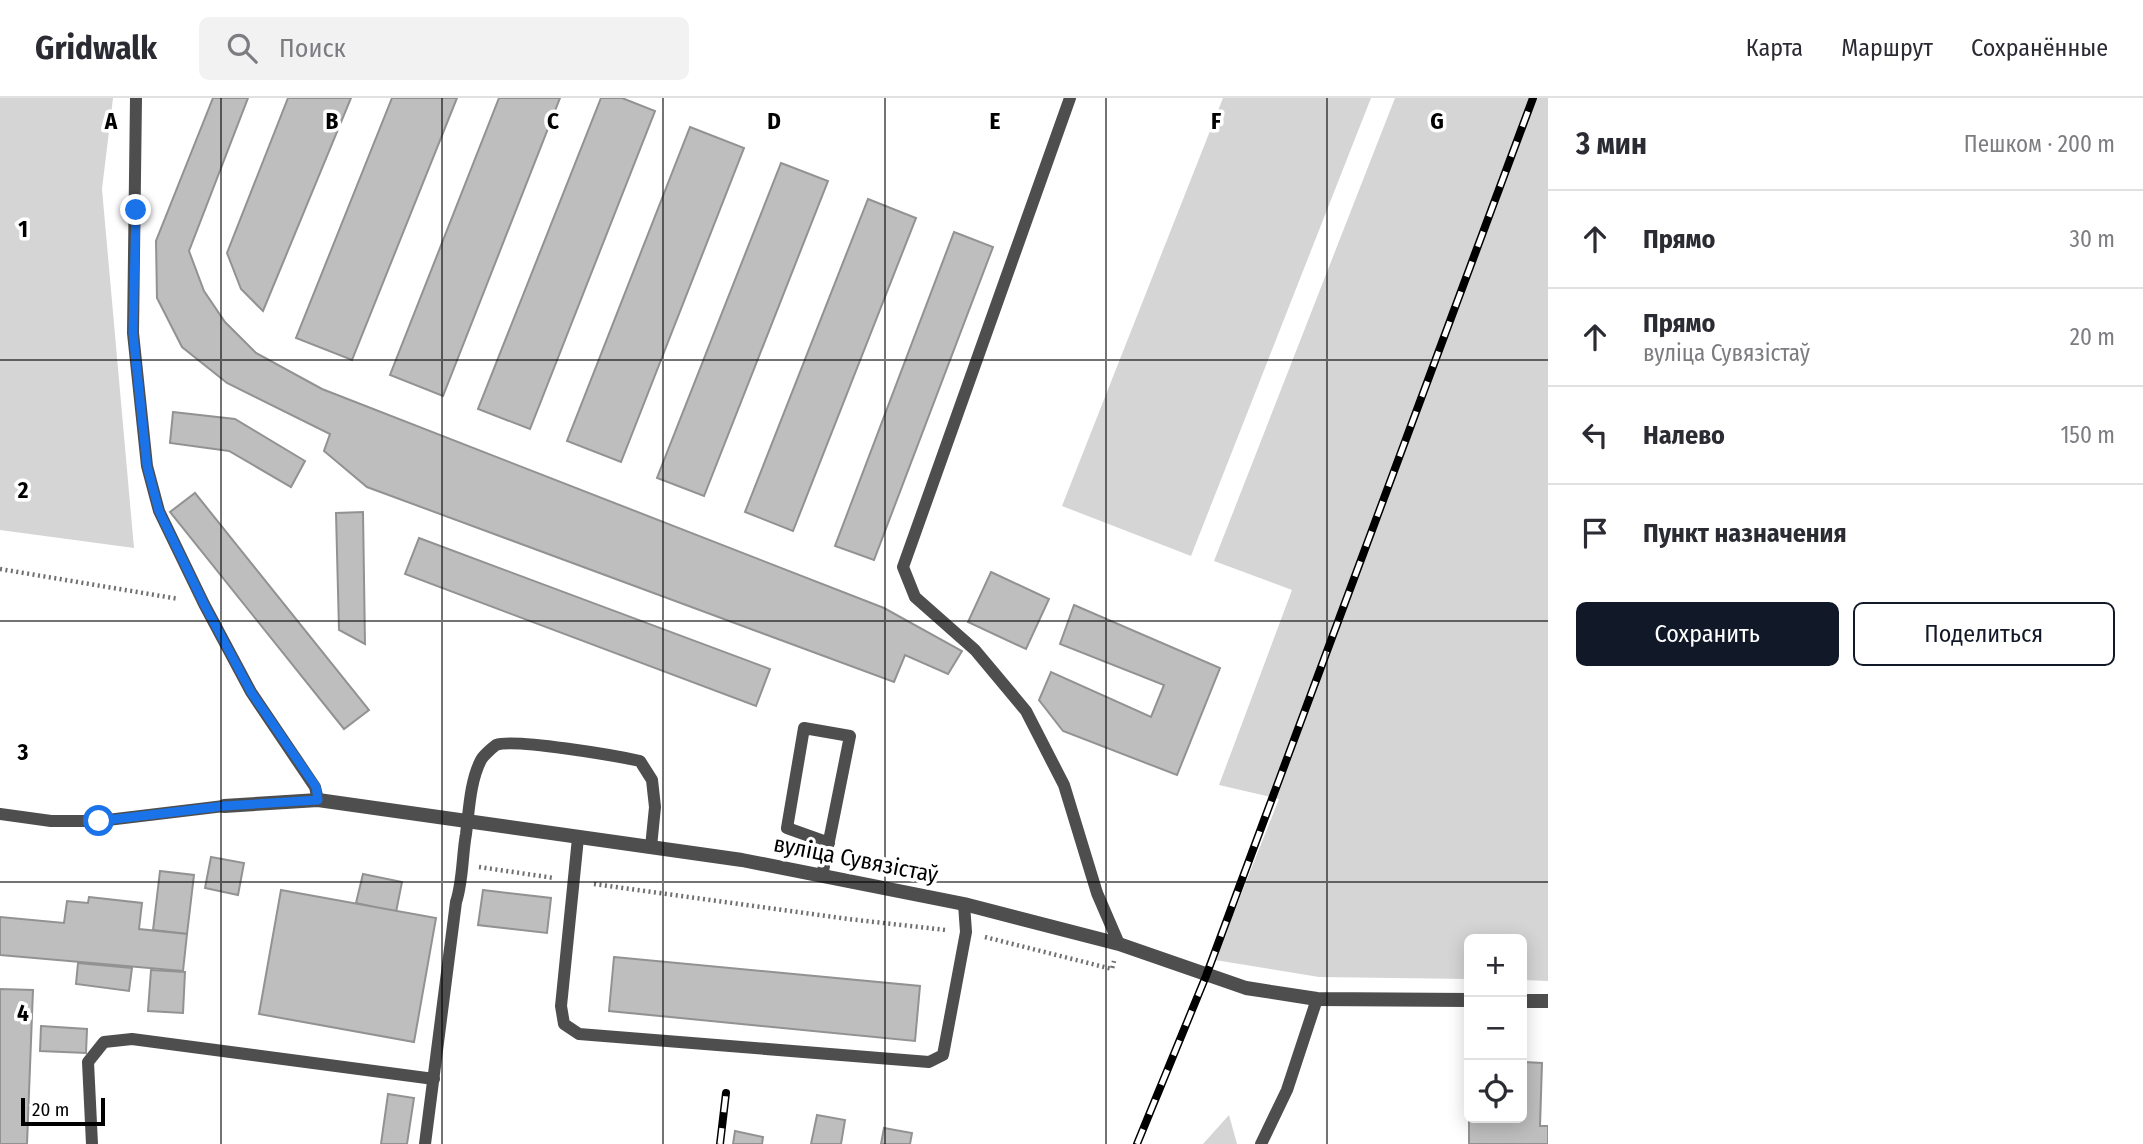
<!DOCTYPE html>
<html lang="ru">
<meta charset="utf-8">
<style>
:root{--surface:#fff;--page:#f2f2f3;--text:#2b2b33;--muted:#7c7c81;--line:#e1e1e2;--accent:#111827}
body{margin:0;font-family:"Fira Sans Condensed",sans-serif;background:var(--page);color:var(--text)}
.controls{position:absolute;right:21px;bottom:21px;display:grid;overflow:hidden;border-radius:10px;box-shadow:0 4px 18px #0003}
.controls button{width:63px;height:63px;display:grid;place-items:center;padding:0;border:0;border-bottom:2px solid var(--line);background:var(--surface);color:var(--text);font:35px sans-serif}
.scale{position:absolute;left:21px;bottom:18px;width:84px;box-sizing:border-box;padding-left:7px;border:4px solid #000;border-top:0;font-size:19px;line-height:24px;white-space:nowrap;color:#000;-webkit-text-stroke:5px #fff;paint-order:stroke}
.stop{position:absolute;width:21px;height:21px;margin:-16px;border:5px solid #1a73e8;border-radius:50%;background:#fff}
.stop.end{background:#1a73e8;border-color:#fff;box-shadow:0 2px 7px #0008}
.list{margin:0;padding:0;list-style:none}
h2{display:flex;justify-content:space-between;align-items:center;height:91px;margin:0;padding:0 28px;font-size:30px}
h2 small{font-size:23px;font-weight:400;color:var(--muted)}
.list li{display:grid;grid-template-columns:46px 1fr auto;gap:21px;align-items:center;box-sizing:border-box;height:98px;padding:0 28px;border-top:2px solid var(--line)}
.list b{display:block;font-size:26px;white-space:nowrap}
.list p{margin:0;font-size:23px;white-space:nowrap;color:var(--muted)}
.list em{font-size:23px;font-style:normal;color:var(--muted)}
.actions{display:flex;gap:14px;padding:21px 28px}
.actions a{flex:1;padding:16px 0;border:2px solid var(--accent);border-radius:10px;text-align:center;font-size:24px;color:var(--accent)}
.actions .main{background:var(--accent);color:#fff}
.icon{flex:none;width:38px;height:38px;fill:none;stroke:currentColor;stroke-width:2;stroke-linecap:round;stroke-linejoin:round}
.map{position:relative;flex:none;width:1548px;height:1046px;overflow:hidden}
header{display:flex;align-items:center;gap:42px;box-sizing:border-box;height:98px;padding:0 35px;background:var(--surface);border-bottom:2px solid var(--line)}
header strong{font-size:33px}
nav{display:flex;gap:38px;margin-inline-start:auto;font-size:24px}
.search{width:490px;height:63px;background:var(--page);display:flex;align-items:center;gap:18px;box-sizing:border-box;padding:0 24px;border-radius:10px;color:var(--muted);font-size:26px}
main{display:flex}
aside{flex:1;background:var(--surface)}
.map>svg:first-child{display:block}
.green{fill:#d5d5d5}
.building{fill:#bebebe;stroke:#929292;stroke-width:2}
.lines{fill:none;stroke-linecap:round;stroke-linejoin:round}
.path{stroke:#707070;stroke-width:4.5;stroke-dasharray:2 3.5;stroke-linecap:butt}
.lane{stroke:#4e4e4e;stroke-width:12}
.street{stroke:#4e4e4e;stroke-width:14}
.rail-casing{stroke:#000;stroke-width:8}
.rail{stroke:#fff;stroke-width:5;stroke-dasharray:16;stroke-linecap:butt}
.route{stroke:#1a73e8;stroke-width:9}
.grid{fill:none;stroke:#000;stroke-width:2;stroke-opacity:0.55}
.labels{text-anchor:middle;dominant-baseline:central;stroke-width:7;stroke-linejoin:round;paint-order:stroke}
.street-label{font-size:23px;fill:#000;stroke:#fff}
.grid-label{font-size:23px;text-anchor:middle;font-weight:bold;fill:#000;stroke:#fff;stroke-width:7;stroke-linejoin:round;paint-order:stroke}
</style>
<header>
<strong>Gridwalk</strong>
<div class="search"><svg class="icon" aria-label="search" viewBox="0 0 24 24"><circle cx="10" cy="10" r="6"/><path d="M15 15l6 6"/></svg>Поиск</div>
<nav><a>Карта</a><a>Маршрут</a><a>Сохранённые</a></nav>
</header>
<main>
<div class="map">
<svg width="1548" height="1046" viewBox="0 0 1548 1046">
<rect width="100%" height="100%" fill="#fff"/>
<g class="green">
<polygon points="0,0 113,0 102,91 134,450 0,432"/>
<polygon points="1223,0 1371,0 1191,458 1062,408"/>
<polygon points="1395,0 1548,0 1548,883 1522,882 1522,841 1469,841 1469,881 1319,879 1215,862 1279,701 1219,687 1292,492 1214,463"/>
<polygon points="1229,1017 1237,1046 1203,1046"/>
</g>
<g class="building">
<polygon points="213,0 248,0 189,153 204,193 225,224 256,255 322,291 884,510 962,553 948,576 905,557 894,584 367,389 324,353 330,336 227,285 182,249 157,200 156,143"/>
<polygon points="288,0 351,0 263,213 241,191 227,155"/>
<polygon points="392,0 457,0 352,262 296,240"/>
<polygon points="499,0 560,0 443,298 390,277"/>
<polygon points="601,0 622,0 655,13 530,331 478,311"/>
<polygon points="690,29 744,50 621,364 567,343"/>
<polygon points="781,65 828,83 704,398 657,380"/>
<polygon points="868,101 916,120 793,433 745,414"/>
<polygon points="954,134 993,149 874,462 835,448"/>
<polygon points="173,314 235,321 305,363 291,389 229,353 170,345"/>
<polygon points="195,395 369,612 344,631 170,414"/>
<polygon points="363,414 365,546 339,532 336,415"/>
<polygon points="419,440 770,571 756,608 405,476"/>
<polygon points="991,474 1049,501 1026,551 968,524"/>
<polygon points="1074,507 1220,570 1177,677 1063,633 1039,602 1051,574 1151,619 1164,587 1060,546"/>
<polygon points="211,759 244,765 238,797 205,790"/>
<polygon points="160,773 194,777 187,836 153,832"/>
<polygon points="363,776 402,784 396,814 356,805"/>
<polygon points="281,792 436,820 414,944 259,916"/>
<polygon points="483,792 551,800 547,835 478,827"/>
<polygon points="89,799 142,805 139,831 187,836 183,873 0,857 0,819 64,825 67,803 88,805"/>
<polygon points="614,859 920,888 915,943 609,913"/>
<polygon points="78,865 132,870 129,893 76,886"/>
<polygon points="151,872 185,874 183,915 148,913"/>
<polygon points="0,891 33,892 27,1046 0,1046"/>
<polygon points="41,928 87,931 86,955 40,953"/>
<polygon points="1522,964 1542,965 1540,1028 1548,1028 1548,1046 1469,1046 1469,994 1469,1020 1522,1020"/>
<polygon points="388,996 414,1000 407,1046 381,1046"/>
<polygon points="817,1017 845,1022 841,1046 811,1046"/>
<polygon points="884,1030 912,1035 910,1046 881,1046"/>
<polygon points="735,1033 763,1039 762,1046 733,1046"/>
</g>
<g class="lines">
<g class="path">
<polyline points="0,471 179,501"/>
<polyline points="479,769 554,780"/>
<polyline points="594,786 848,821 946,832"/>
<polyline points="985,839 1112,871 1114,863"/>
</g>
<g class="lane">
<polyline points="136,0 133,235 147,368 159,413 204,506 251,594 315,689 318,702"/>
<polyline points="1070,0 903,469 915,499 975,552 1026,613 1064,687 1097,795 1119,846"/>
<polyline points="0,716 51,723 99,723 224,708"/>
<polyline points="578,740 561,908 564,926 579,936 929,964 943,957 966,834 964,806"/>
<polyline points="822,778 850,638 804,630 787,730 829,745"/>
<polyline points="92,1046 88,964 104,944 132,941 434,981"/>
<path d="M 425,1046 L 456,804 C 463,783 462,758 466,736 C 469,713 470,683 481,662 C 483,658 492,650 496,647 C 514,640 617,658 640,663 L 652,682 L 655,709 L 651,749"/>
<polyline points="1261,1046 1287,992 1317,901"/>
</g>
<g class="street">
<polyline points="224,708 318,702 742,762 964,806 1119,846 1246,890 1317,901 1469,902"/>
<polyline points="1522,903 1548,903"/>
</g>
<g class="rail-casing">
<g id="rail">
<polyline points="720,1046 726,995"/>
<polyline points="1137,1046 1206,878 1533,0"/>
</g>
</g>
<use href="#rail" class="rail"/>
</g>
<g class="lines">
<polyline class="route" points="99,723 224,708 318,702 316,689 251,594 204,506 159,413 147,368 133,235 136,112"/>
</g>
<path class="grid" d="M 221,0 L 221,1046M 442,0 L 442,1046M 663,0 L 663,1046M 885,0 L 885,1046M 1106,0 L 1106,1046M 1327,0 L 1327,1046M 0,262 L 1548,262M 0,523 L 1548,523M 0,784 L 1548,784"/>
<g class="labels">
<g class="street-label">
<text transform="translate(856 761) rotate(11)">вуліца Сувязістаў</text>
</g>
</g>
<g class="grid-label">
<text x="111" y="31">A</text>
<text x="332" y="31">B</text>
<text x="553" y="31">C</text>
<text x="774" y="31">D</text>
<text x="995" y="31">E</text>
<text x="1216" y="31">F</text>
<text x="1437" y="31">G</text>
<text x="23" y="139">1</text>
<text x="23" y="400">2</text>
<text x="23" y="662">3</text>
<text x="23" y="923">4</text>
</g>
</svg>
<div class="controls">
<button>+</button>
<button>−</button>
<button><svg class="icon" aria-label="locate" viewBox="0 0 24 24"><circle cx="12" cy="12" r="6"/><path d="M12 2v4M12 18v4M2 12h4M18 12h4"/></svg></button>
</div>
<div class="scale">20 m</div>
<div class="stop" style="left:99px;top:723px"></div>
<div class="stop end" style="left:136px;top:112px"></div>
</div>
<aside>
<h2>3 мин<small>Пешком · 200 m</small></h2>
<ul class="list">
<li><svg class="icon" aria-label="ahead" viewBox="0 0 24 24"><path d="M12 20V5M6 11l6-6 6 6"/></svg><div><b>Прямо</b></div><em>30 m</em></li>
<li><svg class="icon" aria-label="ahead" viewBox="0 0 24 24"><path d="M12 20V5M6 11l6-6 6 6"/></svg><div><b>Прямо</b><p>вуліца Сувязістаў</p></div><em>20 m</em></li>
<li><svg class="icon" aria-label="left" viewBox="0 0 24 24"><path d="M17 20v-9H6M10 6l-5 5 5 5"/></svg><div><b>Налево</b></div><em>150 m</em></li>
<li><svg class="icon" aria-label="arrive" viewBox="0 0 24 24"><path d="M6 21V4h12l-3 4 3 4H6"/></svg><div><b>Пункт назначения</b></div></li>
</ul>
<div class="actions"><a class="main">Сохранить</a><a>Поделиться</a></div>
</aside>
</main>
